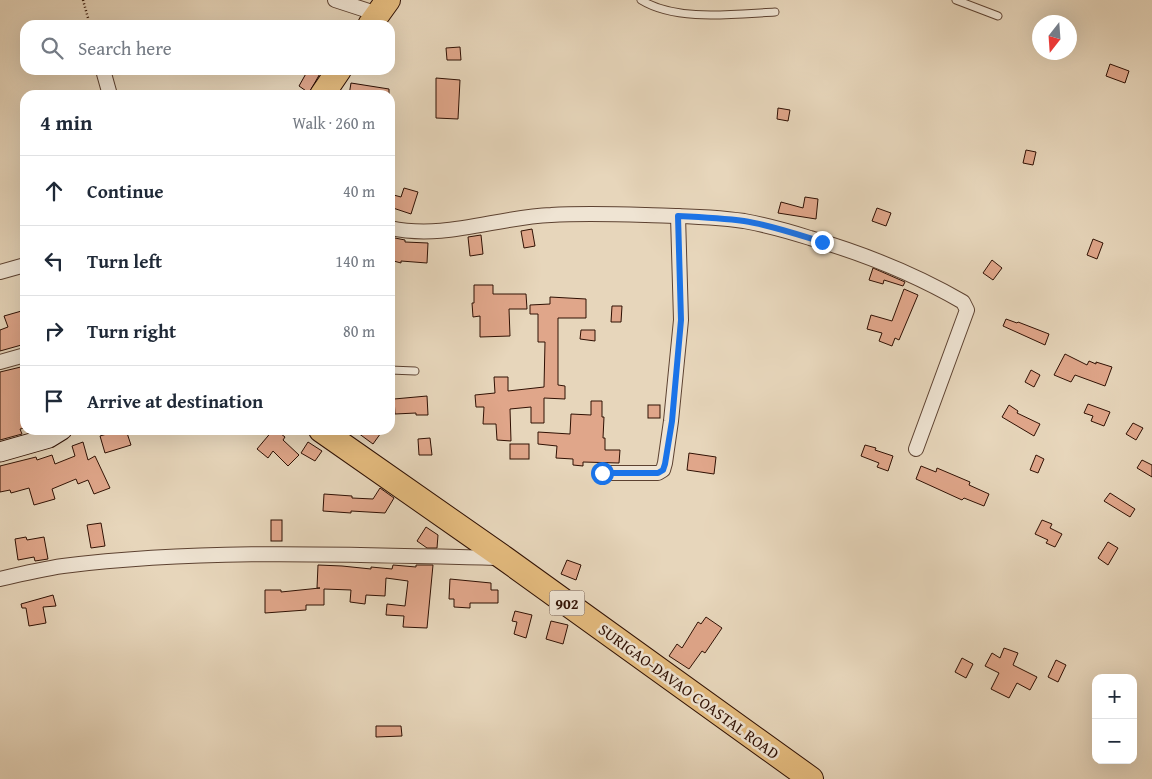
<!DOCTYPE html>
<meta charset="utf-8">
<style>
:root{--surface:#fff;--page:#f2f2f3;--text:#1f2937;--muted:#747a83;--line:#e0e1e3}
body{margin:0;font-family:"Gentium Book Plus",serif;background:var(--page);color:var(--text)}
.controls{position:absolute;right:15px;bottom:15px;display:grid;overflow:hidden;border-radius:10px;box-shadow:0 5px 20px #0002}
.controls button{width:45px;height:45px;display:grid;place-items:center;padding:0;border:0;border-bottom:1px solid var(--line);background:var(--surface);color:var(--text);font:25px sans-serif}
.compass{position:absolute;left:1032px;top:15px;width:45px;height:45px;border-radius:50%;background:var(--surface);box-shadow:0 5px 20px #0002;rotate:197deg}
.stop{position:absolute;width:15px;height:15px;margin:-11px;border:4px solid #1a73e8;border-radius:50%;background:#fff}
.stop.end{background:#1a73e8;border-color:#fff;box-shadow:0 1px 5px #0008}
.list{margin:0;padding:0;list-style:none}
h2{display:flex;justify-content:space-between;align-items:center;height:65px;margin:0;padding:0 20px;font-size:21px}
h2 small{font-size:16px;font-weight:400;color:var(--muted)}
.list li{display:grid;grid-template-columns:32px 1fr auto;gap:15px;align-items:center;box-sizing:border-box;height:70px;padding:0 20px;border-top:1px solid var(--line)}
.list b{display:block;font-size:19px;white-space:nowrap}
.list em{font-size:16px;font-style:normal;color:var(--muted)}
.icon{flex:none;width:28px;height:28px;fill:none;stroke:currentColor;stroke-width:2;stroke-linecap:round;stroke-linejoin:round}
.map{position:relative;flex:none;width:1152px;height:779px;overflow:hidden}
.search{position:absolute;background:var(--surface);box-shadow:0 5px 20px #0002;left:20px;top:20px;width:375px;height:55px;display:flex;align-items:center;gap:12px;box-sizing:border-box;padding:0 18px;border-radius:15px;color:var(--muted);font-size:19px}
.panel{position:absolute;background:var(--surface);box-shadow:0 5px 20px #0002;left:20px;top:90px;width:375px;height:345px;border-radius:15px}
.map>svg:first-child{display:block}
.building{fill:#e0a68a;stroke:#2f1003}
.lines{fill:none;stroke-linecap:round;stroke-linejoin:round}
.lane-casing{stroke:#5d4231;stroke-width:9}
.street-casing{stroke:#5d4231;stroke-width:16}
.secondary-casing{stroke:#2f1003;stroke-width:21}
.highway-casing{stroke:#2f1003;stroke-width:26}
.path{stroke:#2f1003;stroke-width:2.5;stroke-dasharray:1 2.5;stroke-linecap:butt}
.lane{stroke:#efe4d3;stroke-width:7}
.street{stroke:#efe4d3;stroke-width:14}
.secondary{stroke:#efe4d3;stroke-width:19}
.highway{stroke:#e4bb7e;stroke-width:24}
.route{stroke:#1a73e8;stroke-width:6}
.labels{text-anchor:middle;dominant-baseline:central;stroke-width:5;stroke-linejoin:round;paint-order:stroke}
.shield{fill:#efe4d3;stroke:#695041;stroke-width:1}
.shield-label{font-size:15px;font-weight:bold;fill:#2f1003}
.street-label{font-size:16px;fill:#2f1003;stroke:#efe4d3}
</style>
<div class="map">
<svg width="1152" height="779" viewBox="0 0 1152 779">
<rect width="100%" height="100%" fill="#e7d6bb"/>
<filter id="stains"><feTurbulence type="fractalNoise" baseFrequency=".004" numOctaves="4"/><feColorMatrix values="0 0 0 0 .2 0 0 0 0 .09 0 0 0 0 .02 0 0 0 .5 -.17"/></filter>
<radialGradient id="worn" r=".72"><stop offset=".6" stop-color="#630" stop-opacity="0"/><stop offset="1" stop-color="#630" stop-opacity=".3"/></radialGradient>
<g class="building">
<polygon points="460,47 461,60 447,60 446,48"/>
<polygon points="1110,64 1129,71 1125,83 1106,76"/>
<polygon points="308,70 322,70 309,93 299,86"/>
<polygon points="436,78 460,80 458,119 436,118"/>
<polygon points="351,83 389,89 389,95 349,95"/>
<polygon points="778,108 790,110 788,121 777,119"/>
<polygon points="1026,150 1036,152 1033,165 1023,163"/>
<polygon points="404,188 418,192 411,214 390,207 390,194 401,197"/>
<polygon points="805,197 818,199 816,219 778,213 781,202 803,208"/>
<polygon points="877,208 891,213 886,226 872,221"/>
<polygon points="532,229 535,246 524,248 521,231"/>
<polygon points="481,235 483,254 470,256 468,237"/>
<polygon points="390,237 405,240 405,242 428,243 427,263 401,261 401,263 390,260"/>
<polygon points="1093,239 1103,243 1097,259 1087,255"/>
<polygon points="992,260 1002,268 993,280 983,273"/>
<polygon points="873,268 905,282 903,286 884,280 883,284 869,280"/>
<polygon points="474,285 493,285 493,294 526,294 527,309 509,309 510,336 480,337 480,316 473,317 472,303 474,303"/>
<polygon points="904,289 918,295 899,340 895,338 892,346 879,341 882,333 867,329 871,315 892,321"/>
<polygon points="550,297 586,299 586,318 558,318 558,385 565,386 565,399 544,398 544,423 531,423 531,407 510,409 511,441 497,440 496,424 483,424 484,407 476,407 475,395 495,393 494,377 508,377 508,391 544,387 545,342 538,342 538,314 530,314 530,305 550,304"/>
<polygon points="612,306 622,306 621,322 611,322"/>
<polygon points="25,310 25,344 0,351 0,330 8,327 4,316"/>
<polygon points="1006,319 1017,323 1018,322 1049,334 1045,345 1003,326"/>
<polygon points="581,330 595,330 595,341 580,339"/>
<polygon points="1065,354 1087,365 1089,361 1096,364 1096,362 1112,367 1105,386 1075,375 1071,382 1054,375"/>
<polygon points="25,366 25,428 20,429 22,434 0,440 0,372"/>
<polygon points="1031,370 1040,375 1034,387 1025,382"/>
<polygon points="427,396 428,415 416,415 416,413 395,414 394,399"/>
<polygon points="591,401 602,401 602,417 604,417 603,438 605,438 605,450 620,450 619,463 583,462 583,466 573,465 573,459 556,458 557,446 538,444 538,432 570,434 571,414 591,415"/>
<polygon points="1088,404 1110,412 1104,426 1091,421 1093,416 1084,413"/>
<rect x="648" y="405" width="12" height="13"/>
<polygon points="1009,405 1018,411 1017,413 1040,424 1034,436 1002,417"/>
<polygon points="1133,423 1143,428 1136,440 1126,434"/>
<polygon points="120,430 122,434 127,433 131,445 105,453 100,436"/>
<polygon points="273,430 276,430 285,437 283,440 299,455 288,466 273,451 268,458 257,449"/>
<polygon points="354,430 383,430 373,444"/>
<polygon points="430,438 432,455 419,455 418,439"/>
<polygon points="83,442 88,460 95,456 110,488 94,494 88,480 78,484 76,479 52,489 55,499 34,505 29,488 11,493 10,490 0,492 0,466 36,457 37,460 52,455 55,464 75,456 72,446"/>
<polygon points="308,442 322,451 315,461 301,453"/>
<rect x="510" y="444" width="19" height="15"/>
<polygon points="865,445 876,448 875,450 893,456 888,471 877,467 879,463 861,456"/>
<polygon points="689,453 716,457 714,474 687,470"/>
<polygon points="1036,455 1044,459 1038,473 1030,470"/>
<polygon points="1142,460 1152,465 1152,477 1137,468"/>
<polygon points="921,466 936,472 937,468 970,482 969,485 989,494 984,506 964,498 962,500 916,479"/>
<polygon points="380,488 394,498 385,513 351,511 351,513 323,511 324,494 352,496 352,498 373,499"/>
<polygon points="1110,493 1135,509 1130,517 1104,501"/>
<rect x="271" y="520" width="11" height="21"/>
<polygon points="1042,520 1052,524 1050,528 1062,534 1055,547 1046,543 1048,540 1035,534"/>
<polygon points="101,523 105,546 91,548 87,525"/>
<polygon points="426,527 438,535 437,548 427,548 417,541"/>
<polygon points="26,537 27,540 44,537 48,559 35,561 34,557 18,560 15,539"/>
<polygon points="1108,542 1118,548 1108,565 1098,558"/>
<polygon points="567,560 581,565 576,580 561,574"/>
<polygon points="318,565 342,566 371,569 371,567 392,569 393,565 416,567 416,565 433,565 427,628 403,627 404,616 386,615 387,604 405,606 408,581 386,578 385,596 366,595 365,604 350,602 351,590 324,589 324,605 306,605 306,610 265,613 265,590 281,590 281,592 320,588 317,588"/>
<polygon points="450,579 491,583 491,590 498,590 498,603 470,603 470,608 454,607 454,599 449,599"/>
<polygon points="53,595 56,606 43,607 46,623 29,626 26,608 22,608 21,604"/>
<polygon points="515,611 532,615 526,638 514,634 517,622 512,621"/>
<polygon points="706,617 722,628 705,653 702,651 689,669 669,656 677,644 682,648 698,622 701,624"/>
<polygon points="551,621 568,625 563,644 546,639"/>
<polygon points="1004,648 1018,653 1013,665 1037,677 1030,690 1017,683 1009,698 991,689 999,673 985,666 992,653 1000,658"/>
<polygon points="962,658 973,664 966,678 955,672"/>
<polygon points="1056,660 1066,665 1058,682 1048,677"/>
<polygon points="376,726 401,726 402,736 376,737"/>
</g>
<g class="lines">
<g class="lane-casing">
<g id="lane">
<path d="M 641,0 C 677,22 734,14 775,12"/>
<polyline points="956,0 998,16"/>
<polyline points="390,370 415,371"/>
</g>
</g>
<g class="street-casing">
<g id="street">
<polyline points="335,0 378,14"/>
<polyline points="103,70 110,95"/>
<path d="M 390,228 C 445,240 497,217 551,215 C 583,213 614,214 646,215 C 679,216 711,216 744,221 C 766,225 788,231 810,238 C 865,254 913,273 963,302 L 967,310 L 916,449"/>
<polyline points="0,272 25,265"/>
<polyline points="0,362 25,355"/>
<polyline points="602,473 658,473 663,470 665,463 671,421 681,320 678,216"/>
<path d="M 0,579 C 21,574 42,569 63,566 C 208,548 355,555 500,558"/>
</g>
</g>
<g class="secondary-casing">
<polyline id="secondary" points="0,452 49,438 62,430"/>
</g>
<g class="highway-casing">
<g id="highway">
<polyline points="370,25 388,0"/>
<polyline points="322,95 339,70"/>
<polyline points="321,430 504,558 811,779"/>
</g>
</g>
<polyline class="path" points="83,0 90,25"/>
<use href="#lane" class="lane"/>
<use href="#street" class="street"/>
<use href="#secondary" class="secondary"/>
<use href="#highway" class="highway"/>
</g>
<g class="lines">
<path class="route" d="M 602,473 L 658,473 L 663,470 L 665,464 L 672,421 L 681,320 L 678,216 C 700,217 722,218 744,221 C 770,225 796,234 822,242"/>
</g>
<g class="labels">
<rect class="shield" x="549.5" y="590.5" width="35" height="25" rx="4"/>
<g class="shield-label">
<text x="567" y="603">902</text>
</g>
<g class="street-label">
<text transform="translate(689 691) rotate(36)">SURIGAO-DAVAO COASTAL ROAD</text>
</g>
</g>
<rect width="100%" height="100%" filter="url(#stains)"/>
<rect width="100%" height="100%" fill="url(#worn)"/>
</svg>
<div class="controls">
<button>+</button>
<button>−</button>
</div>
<svg class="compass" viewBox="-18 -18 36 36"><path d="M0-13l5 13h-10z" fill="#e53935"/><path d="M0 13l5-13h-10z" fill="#747a83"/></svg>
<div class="stop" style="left:602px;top:473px"></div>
<div class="stop end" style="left:822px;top:242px"></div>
<div class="search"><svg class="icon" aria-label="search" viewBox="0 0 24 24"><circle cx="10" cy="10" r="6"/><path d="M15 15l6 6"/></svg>Search here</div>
<section class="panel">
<h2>4 min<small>Walk · 260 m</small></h2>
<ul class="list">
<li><svg class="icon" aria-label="ahead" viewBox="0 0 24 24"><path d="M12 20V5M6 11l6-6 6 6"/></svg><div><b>Continue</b></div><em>40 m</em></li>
<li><svg class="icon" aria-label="left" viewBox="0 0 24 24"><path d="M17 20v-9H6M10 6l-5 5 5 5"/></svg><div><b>Turn left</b></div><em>140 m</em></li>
<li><svg class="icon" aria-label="right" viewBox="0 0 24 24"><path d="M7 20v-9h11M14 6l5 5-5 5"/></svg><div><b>Turn right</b></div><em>80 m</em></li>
<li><svg class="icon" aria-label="arrive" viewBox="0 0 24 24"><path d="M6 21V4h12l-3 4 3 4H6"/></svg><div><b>Arrive at destination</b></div></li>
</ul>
</section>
</div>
